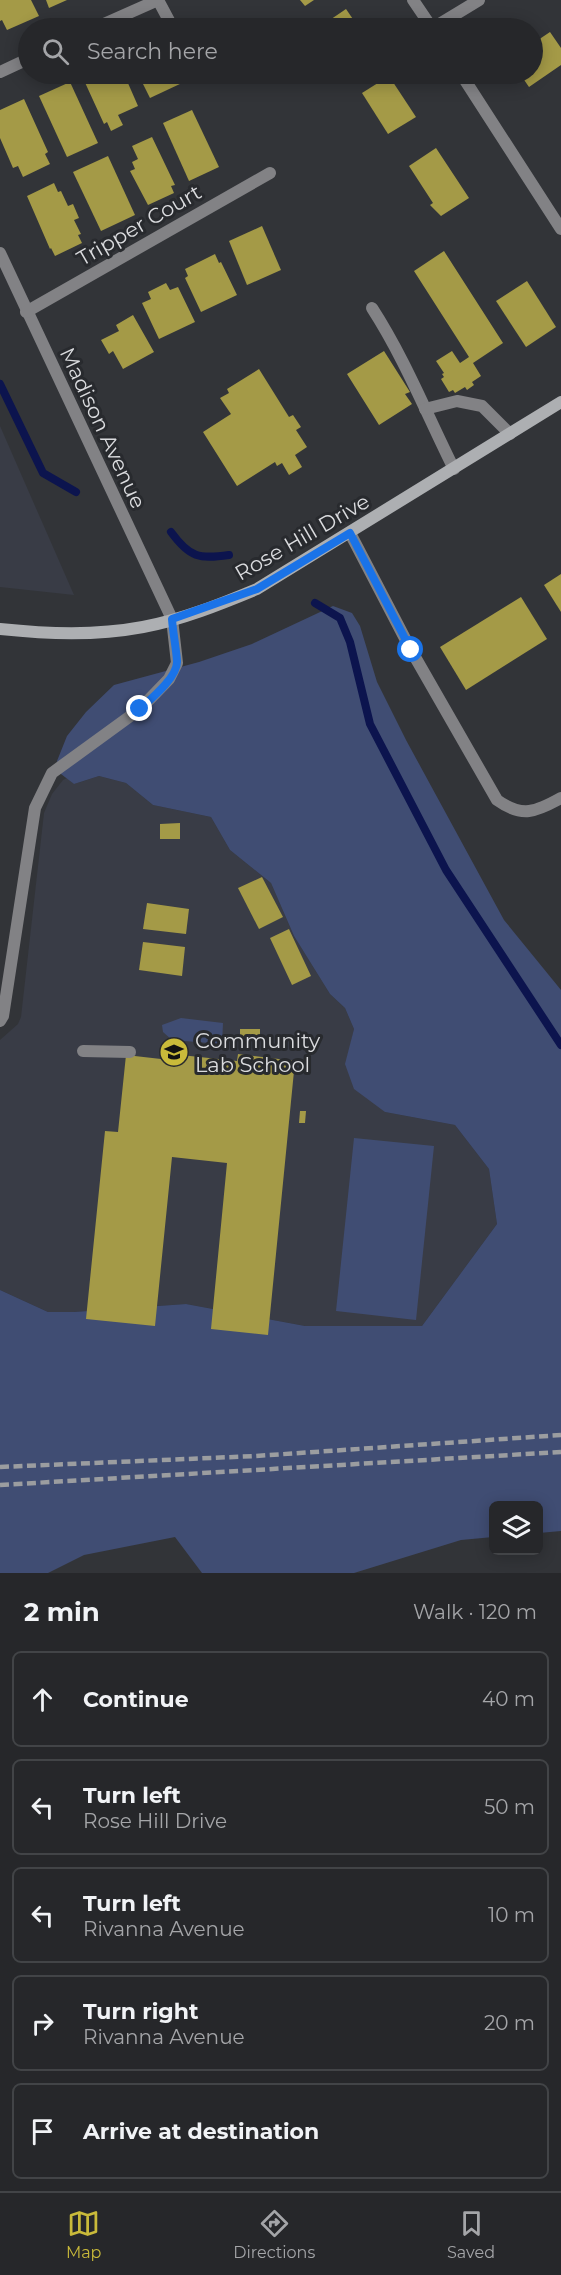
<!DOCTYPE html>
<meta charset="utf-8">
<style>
:root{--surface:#26272a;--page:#323336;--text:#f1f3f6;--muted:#a4a5a8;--line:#424447;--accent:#c9ba3a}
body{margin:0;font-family:Montserrat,sans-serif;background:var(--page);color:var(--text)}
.controls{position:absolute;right:18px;bottom:18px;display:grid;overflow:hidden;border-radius:9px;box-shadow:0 3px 15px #0003}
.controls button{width:54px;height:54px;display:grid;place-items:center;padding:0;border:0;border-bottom:2px solid var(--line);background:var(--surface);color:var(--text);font:30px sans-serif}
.stop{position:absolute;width:18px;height:18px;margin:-14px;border:4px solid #1a73e8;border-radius:50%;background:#fff}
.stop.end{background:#1a73e8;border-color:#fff;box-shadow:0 2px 6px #0008}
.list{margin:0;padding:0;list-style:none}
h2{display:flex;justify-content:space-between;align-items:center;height:78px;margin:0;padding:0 24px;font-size:26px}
h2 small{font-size:20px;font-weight:400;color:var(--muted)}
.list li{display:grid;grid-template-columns:39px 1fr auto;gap:18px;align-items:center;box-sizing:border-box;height:96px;margin:0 12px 12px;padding:0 12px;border:2px solid var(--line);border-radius:9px}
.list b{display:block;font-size:22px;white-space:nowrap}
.list p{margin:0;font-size:20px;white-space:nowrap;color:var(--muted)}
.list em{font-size:20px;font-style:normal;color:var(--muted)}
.icon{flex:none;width:33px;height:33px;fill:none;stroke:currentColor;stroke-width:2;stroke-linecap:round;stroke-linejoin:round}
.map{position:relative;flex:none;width:561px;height:1573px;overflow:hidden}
.search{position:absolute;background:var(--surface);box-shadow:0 3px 15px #0003;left:18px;right:18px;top:18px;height:66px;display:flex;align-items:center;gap:15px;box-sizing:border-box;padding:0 21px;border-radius:33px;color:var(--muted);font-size:22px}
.sheet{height:618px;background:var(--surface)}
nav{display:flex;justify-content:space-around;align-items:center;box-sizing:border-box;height:84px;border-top:2px solid var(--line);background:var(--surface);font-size:16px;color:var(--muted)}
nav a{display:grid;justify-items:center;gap:3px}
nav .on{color:var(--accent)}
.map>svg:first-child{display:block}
.built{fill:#393c46}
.green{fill:#404d73}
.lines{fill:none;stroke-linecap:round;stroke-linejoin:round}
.stream{stroke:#0c144e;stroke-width:8}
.building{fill:#a49a47}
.lane{stroke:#828285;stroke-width:12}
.street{stroke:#828285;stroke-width:12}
.secondary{stroke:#adafb2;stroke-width:12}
.rail{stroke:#9b9da0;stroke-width:4.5;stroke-dasharray:9 4.5;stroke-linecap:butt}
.route{stroke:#1a73e8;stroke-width:8}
.labels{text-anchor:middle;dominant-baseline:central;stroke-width:6;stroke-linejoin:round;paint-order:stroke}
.street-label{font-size:21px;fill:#dadbde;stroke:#282a2e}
.poi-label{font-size:21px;fill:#dadbde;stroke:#282a2e;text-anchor:start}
</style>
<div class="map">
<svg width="561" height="1573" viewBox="0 0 561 1573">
<rect width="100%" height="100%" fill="#323438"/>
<g class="built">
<polygon points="0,426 74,595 0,587"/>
<polygon points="99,776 126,783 153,805 211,817 230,850 271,883 294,936 330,994 345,1008 354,1029 346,1064 385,1112 455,1125 489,1169 497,1224 422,1326 305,1326 186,1304 74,1312 48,1312 0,1290 0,1040 18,1024 21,1017 44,813 52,794 63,780 67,778 74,784"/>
</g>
<g class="green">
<polygon points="333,606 352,613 360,626 377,682 406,740 504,920 561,990 561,1531 539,1533 538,1506 494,1506 493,1537 461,1540 354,1573 202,1573 175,1537 84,1555 48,1573 0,1573 0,1290 48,1312 74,1312 186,1304 305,1326 422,1326 497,1224 489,1169 455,1125 385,1112 354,1089 345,1064 354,1029 345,1008 330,994 294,936 271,883 230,850 211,817 153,805 126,783 99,776 74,784 61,774 57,761 67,736 86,712 114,685 199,662 252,644"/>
<polygon points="181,1018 223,1023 222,1044 172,1040 163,1032 162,1025"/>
<polygon points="354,1138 434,1146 416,1320 336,1311"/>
</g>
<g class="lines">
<g class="stream">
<polyline points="0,384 43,473 76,492"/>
<path d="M 171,532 C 190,558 199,559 229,555"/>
<polyline points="315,603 340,618 350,642 370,724 446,870 561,1045"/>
</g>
</g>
<g class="building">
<polygon points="0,0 31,0 39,16 7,30 2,20 0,21"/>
<polygon points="46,0 67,0 49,8"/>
<polygon points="300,0 314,0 305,6"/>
<polygon points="346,9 359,28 318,28"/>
<polygon points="550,32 561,48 561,65 529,87 520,74 532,74 532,44"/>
<polygon points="89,74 124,74 138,106 118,115 123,125 111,131 107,122 104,124 82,76"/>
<polygon points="138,74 177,74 182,83 150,98"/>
<polygon points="389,76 416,117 388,134 362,93"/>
<polygon points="70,82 98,143 67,157 39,96"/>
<polygon points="24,99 48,152 45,154 50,164 23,177 18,166 13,168 0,138 0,110"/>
<polygon points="192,110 219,167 189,181 163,123"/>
<polygon points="152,137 175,185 171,186 174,193 148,205 130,171 135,169 132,162 138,159 132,146"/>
<polygon points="436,148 469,198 441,216 430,205 433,203 409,166"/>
<polygon points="108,156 135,215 101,231 73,172"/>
<polygon points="54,183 58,192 61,191 68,206 73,204 79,218 74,220 81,234 78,235 82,243 55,256 51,248 50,249 27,196"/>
<polygon points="262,226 281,270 247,285 229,241"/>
<polygon points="444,251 503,343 473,363 481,376 472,382 474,385 467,390 465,387 455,393 453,390 449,392 441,379 444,377 442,374 444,373 436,361 452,351 460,363 469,357 414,271"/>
<polygon points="215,254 219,263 221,262 237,295 201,312 185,278 188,276 185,269"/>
<polygon points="527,281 556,327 526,347 496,301"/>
<polygon points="166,283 170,290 178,287 195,322 159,339 142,303 151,299 148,292"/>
<polygon points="133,315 154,352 123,369 113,351 109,354 101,340 119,331 116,325"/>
<polygon points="384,351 410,392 405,394 412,404 379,425 347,374"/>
<polygon points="259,369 289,417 293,415 301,427 296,430 307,447 295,455 302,467 289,475 282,463 277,466 275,462 237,486 203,432 231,414 220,398 229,393 227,389"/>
<polygon points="561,574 561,612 544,585"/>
<polygon points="521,597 547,639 466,690 440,647"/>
<polygon points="180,823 180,839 160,839 160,824"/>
<polygon points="262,877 283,917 259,929 238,888"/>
<polygon points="147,903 189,909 186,934 143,929"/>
<polygon points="289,929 311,976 292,985 270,938"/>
<polygon points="143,942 185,947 182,976 139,970"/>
<rect x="240" y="1029" width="20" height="11"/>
<polygon points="162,1053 237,1061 238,1054 295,1061 268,1335 211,1329 227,1163 172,1157 155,1326 86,1319 105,1131 118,1132 126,1055 161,1059"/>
<polygon points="300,1111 306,1111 305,1123 299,1123"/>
</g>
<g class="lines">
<g class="lane">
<polyline points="158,0 173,28"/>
<path d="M 372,308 C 405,359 427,415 454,469"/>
<polyline points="425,409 457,401 482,406 510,434"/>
<path d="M 350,533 L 411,650 L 497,800 C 522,818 536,812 561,798"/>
<polyline points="83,1051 130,1052"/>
</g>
<g class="street">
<polyline points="413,0 432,28"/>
<polyline points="95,28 158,0"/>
<polyline points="433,28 479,0"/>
<polyline points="0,72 28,59"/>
<polyline points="461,74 561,229"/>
<polyline points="0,253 172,619 177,663 169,679 140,709 52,773 35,808 3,1016 0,1021"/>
<polyline points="26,312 270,173"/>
</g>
<path class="secondary" d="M 0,629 C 48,634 95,636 143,627 C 181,620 221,604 257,589 L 561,402"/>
<g class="rail">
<polyline points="0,1467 256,1456 561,1435"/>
<polyline points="0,1485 561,1452"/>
</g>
</g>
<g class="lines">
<path class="route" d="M 140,709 C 151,699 178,677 177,661 C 176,647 173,633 172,619 L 257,589 L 350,533 L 411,650"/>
</g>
<defs>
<g id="school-disc" transform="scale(1.5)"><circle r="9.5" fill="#c9ba3a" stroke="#282a2e"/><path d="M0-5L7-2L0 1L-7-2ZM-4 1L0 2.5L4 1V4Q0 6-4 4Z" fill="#111"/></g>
</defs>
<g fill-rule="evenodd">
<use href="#school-disc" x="174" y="1052"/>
</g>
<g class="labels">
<g class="street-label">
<text transform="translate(139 225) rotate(-30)">Tripper Court</text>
<text transform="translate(103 428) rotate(65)">Madison Avenue</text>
<text transform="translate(302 537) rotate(-30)">Rose Hill Drive</text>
</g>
<g class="poi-label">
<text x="195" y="1040">Community<tspan x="195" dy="24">Lab School</tspan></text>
</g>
</g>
</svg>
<div class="controls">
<button><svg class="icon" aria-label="layers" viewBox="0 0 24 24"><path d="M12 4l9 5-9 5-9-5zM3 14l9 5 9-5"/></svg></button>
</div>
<div class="stop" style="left:411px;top:650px"></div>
<div class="stop end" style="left:140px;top:709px"></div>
<div class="search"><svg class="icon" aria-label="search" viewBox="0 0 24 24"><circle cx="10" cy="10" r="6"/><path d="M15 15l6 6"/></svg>Search here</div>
</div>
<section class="sheet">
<h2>2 min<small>Walk · 120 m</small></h2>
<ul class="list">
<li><svg class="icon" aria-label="ahead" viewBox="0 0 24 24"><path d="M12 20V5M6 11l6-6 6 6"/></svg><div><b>Continue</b></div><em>40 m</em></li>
<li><svg class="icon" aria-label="left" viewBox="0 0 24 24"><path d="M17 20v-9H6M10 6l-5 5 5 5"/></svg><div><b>Turn left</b><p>Rose Hill Drive</p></div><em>50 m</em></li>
<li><svg class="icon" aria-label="left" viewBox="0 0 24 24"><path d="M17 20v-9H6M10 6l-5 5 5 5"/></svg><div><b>Turn left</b><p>Rivanna Avenue</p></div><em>10 m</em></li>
<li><svg class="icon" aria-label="right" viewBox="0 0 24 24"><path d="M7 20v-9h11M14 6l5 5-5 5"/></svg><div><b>Turn right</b><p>Rivanna Avenue</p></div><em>20 m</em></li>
<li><svg class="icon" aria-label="arrive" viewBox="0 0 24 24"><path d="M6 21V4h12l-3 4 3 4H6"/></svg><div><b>Arrive at destination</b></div></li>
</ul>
</section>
<nav>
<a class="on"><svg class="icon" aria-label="map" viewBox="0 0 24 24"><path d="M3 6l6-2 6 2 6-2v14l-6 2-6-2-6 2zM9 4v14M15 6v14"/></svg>Map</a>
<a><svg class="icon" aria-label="directions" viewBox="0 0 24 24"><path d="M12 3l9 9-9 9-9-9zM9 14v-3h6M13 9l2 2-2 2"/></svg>Directions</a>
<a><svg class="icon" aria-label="saved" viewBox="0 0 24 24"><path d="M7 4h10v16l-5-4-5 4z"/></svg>Saved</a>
</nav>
